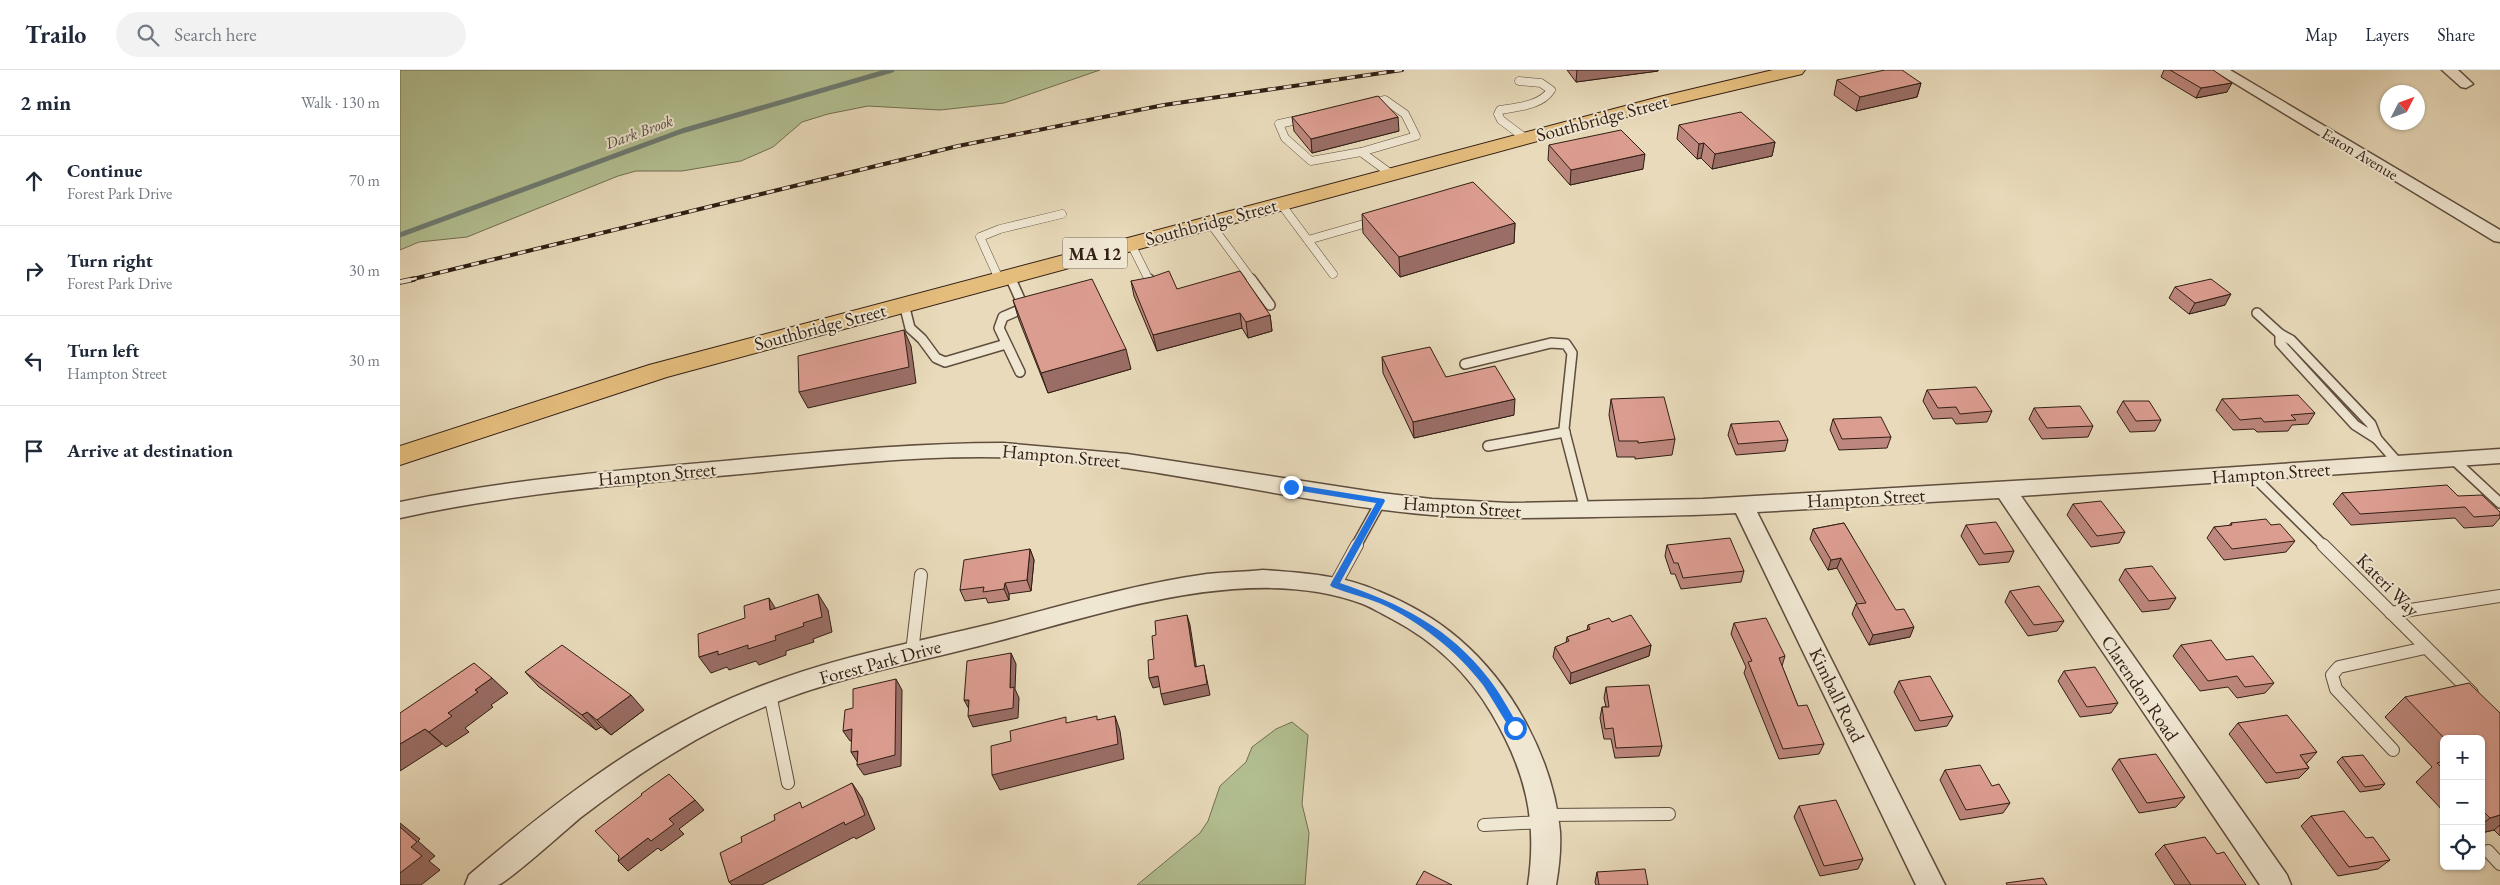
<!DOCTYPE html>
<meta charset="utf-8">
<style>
:root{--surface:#fff;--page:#f2f2f3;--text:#1f2937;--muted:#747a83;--line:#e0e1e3}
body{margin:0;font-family:"EB Garamond",serif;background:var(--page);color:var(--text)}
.controls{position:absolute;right:15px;bottom:15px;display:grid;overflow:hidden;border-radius:8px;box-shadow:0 1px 4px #0004}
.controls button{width:45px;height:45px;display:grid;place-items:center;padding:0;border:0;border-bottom:1px solid var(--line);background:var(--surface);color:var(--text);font:25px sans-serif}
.compass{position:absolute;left:1980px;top:15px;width:45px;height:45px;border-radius:50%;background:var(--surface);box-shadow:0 1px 4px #0004;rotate:48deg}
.stop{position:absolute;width:15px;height:15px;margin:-11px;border:4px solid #1a73e8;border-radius:50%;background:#fff}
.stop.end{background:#1a73e8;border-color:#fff;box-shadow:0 1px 5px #0008}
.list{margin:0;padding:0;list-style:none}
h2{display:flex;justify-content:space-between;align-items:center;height:65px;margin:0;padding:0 20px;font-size:21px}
h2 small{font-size:16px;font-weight:400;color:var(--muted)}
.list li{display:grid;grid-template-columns:32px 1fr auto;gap:15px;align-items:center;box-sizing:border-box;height:90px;padding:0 20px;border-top:1px solid var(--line)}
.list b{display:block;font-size:19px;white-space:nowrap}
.list p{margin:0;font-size:16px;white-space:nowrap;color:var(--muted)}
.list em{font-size:16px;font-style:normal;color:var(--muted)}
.icon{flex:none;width:28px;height:28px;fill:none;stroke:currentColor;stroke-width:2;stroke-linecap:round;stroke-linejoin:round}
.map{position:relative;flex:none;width:2100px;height:815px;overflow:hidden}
header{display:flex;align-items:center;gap:30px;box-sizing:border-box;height:70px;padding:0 25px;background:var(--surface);border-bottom:1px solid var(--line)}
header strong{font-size:24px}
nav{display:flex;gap:28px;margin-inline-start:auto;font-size:18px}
.search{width:350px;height:45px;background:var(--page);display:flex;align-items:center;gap:12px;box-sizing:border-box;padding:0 18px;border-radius:28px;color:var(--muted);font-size:19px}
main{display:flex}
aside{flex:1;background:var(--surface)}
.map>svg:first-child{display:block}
.green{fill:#b3c092;stroke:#726f53}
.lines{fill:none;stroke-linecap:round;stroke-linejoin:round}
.stream{stroke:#6e7c73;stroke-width:5}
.service-far2-casing{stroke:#5f4d3e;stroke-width:9}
.service-far1-casing{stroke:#5f4d3e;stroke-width:12}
.service-casing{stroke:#5f4d3e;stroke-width:14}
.minor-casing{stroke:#5f4d3e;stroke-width:3}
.primary-casing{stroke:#311e14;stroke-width:2}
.service-far2{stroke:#f0e7d2;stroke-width:8}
.service-far1{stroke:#f0e7d2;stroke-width:9}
.service{stroke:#f0e7d2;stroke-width:12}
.minor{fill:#f0e7d2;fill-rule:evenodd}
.primary{fill:#e4bd7d;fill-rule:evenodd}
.rail-far1-casing{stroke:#311e14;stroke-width:4}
.rail-casing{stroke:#311e14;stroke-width:5.5}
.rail-far1{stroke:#f0e7d2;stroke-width:2.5;stroke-dasharray:8;stroke-linecap:butt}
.rail{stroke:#f0e7d2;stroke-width:4;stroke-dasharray:11;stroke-linecap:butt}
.wall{fill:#bd877d;stroke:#311e14}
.shaded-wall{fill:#9a6e66;stroke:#311e14}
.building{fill:#dc9d91;stroke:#311e14}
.route{fill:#1a73e8}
.labels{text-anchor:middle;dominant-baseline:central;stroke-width:4;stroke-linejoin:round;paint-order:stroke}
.far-water-label{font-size:16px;font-style:italic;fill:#504d43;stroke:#f0e7d2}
.far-street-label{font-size:16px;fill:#311e14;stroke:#f0e7d2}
.shield{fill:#f0e7d2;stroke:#6a5a4d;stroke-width:1}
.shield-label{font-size:18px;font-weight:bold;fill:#311e14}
.street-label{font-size:19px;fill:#311e14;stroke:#f0e7d2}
</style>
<header>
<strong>Trailo</strong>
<div class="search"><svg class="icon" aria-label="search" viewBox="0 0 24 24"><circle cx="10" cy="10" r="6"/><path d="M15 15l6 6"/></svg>Search here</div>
<nav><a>Map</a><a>Layers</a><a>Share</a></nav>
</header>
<main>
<aside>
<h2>2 min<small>Walk · 130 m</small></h2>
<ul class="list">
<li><svg class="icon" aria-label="ahead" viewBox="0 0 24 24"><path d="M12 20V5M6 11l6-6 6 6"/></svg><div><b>Continue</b><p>Forest Park Drive</p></div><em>70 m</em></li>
<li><svg class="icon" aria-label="right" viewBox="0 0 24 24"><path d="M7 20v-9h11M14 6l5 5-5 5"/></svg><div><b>Turn right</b><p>Forest Park Drive</p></div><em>30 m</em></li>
<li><svg class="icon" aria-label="left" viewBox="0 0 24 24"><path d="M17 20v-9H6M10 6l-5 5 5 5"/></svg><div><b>Turn left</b><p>Hampton Street</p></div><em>30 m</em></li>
<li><svg class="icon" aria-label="arrive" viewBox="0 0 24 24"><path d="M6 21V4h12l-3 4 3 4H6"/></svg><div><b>Arrive at destination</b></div></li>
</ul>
</aside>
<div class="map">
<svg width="2100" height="815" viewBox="0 0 2100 815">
<rect width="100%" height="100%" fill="#e8daba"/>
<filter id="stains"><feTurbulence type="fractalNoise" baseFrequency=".004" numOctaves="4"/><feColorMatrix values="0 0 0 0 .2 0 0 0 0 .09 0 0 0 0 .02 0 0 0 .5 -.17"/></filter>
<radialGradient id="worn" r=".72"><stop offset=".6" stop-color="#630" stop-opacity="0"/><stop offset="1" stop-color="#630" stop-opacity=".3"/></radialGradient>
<g class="green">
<polygon points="0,0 700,0 604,33 540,40 468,36 428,44 402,52 373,77 341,91 282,101 236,101 218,106 67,167 19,172 0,180"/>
<polygon points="892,652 908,665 902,734 909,763 905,815 737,815 800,763 808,751 820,716 846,692 852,677 876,659"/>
</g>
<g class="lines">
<polyline class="stream" points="0,165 282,61 492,0"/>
<g class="service-far2-casing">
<g id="service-far2">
<path d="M 1119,11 L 1141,13 L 1151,20 C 1141,36 1117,37 1100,40 L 1098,44 L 1101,50 L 1125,68"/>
<polyline points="971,33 985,30 1005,44 1016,66 961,82 991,104"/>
<polyline points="906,48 879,54 885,68 911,91 961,82"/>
<polyline points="881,134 933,204"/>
<polyline points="810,153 852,210"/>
<polyline points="908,170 974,151"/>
<polyline points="731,174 749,210"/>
<polyline points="610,206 612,210"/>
<polyline points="599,209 580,167 600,159 662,144"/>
</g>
</g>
<g class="service-far1-casing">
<g id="service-far1">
<polyline points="611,209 624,238 603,247 599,258 620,302"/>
<polyline points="749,209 753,217"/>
<polyline points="851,209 870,235"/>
<polyline points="504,234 510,258 522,269 536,288 545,292 606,274"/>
<polyline points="1857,243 1880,264 1891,270 1971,354 1977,369"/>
<polyline points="1880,264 1880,273 1955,355 1977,369 1999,394"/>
<polyline points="1065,294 1151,273 1166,274 1172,283 1164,359 1185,440"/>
<polyline points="1088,376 1165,362"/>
<polyline points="2055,391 2100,433"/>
<polyline points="1851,404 1924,476"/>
<polyline points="956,476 981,431"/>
</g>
</g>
<g class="service-casing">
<g id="service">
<polyline points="1923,475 2072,623"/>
<polyline points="935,515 957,475"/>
<polyline points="1991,543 2100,526"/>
<polyline points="512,582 521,505"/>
<polyline points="370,624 388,713"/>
<polyline points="1993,680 1936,619 1932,605 1939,597 2025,578"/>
<polyline points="1145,745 1269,744"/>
<polyline points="1084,755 1142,752"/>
<polyline points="2088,781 2100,794"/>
</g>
</g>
<g class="minor-casing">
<g id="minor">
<polygon points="1813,0 1830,0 2100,160 2100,172 2094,171"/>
<polygon points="2042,0 2058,0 2073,14 2066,18 2061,17"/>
<path d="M 603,373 L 727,384 L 981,423 L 1032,429 L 1109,433 L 1303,429 L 1734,404 L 2100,379 L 2100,393 L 1621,426 L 1887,805 L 1891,815 L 1860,815 L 1599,428 L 1357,442 L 1545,815 L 1516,815 L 1336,443 C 1289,446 1241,446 1194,447 C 1140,448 1086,449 1032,445 C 902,434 775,399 645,389 C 543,382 442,394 341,404 C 227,414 113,423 0,448 L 0,432 C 111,409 222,400 335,390 C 424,382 513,373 603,373 Z"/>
<path d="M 863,500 C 902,503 942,505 978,521 C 1007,533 1035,548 1059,569 C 1113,615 1154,691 1160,762 C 1161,780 1159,798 1156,815 L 1128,815 C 1138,750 1125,700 1092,644 C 1068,603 1034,571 992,549 C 982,544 973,538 963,534 C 851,492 708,542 598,571 C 523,591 446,605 374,633 C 303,660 240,702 180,748 C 167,759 107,813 98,815 C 88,815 75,815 65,815 L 69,805 C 155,732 245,662 351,620 C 430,588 513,573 595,553 C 665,535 735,514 807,504 C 825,502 845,502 863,500 Z"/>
</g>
</g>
<g class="primary-casing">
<polygon id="primary" points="1373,0 1405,0 1402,4 1271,35 267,307 0,395 0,376 249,295 1259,27"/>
</g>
<use href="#service-far2" class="service-far2"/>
<use href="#service-far1" class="service-far1"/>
<use href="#service" class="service"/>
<use href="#minor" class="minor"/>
<use href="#primary" class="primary"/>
<g class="rail-far1-casing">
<polyline id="rail-far1" points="9,210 558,76 764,35 1002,0"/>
</g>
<g class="rail-casing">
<polyline id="rail" points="0,212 14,209"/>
</g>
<use href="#rail-far1" class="rail-far1"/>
<use href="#rail" class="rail"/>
</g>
<g class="wall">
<polygon points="1167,0 1258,0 1258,1 1176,12"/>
<polygon points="1764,0 1813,0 1827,22 1796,28 1761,7"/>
<polygon points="1437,10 1521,13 1517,27 1456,41 1434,25"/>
<polygon points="892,47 999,61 912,83 894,61"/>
<polygon points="1279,55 1375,72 1372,86 1312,99 1301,88 1297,89 1277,69"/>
<polygon points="1149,75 1243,99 1170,115 1148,90"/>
<polygon points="962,144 1115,153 1114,173 1000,207 963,163"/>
<polygon points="731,211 777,219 870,245 872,261 848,268 842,258 757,281 734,226"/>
<polygon points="1775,217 1825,235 1789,244 1769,228"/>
<polygon points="613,230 731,299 648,323 619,250"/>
<polygon points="982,287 1046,307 1114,345 1014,368 983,303"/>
<polygon points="1527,320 1592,341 1587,352 1556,354 1552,348 1533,349 1523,331"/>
<polygon points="1211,329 1275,369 1272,385 1235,389 1235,387 1217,387 1209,345"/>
<polygon points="1822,329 1915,343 1908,354 1892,355 1888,361 1857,362 1854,359 1833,360 1816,340"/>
<polygon points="1723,331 1761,350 1755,361 1730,362 1717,342"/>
<polygon points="1634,338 1693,356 1688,367 1642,369 1629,349"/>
<polygon points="1433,349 1491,367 1487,378 1439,380 1430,360"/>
<polygon points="1331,354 1388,370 1385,381 1336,385 1328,365"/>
<polygon points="1942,423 2058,426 2100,442 2100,448 2093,456 2064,458 2055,448 1951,455 1933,434"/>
<polygon points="1673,434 1725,462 1719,473 1691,477 1667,445"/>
<polygon points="1444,453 1510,567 1469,575 1452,544 1456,534 1457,534 1437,498 1428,500 1410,469 1413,459"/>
<polygon points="1831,453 1871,455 1895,471 1886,482 1824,490 1807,468 1814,457 1829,456"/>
<polygon points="1566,455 1614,481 1609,492 1579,495 1561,466"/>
<polygon points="1267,475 1344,501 1341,512 1281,519 1275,504 1271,504 1265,486"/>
<polygon points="630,479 634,490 631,521 609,524 609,530 588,533 586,528 565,531 560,520"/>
<polygon points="1725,499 1776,528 1769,539 1742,542 1719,510"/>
<polygon points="1610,521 1664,551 1657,561 1628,566 1605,532"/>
<polygon points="1212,552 1251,575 1249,586 1170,614 1153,587 1155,577 1166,573 1167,567 1187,560 1188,555"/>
<polygon points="1334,553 1385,586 1382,596 1398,636 1424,674 1419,684 1379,689 1344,603 1346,597 1331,564"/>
<polygon points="1781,575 1826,590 1874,613 1865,623 1837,628 1828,617 1800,621 1773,586"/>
<polygon points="1664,601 1718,633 1711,643 1680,647 1658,611"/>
<polygon points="125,602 244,640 211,665 201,657 196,660 139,617"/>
<polygon points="1499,611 1553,646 1547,656 1515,661 1494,622"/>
<polygon points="1206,617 1262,676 1259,686 1215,688 1211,669 1204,669 1200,648 1202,637 1206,637 1204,628"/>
<polygon points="2005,627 2100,643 2100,766 2094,760 2081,763 2081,669 2044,669 2044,742 2016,712 2032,697 1985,647"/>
<polygon points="1838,653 1917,682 1907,693 1906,693 1909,698 1899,708 1866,713 1829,664"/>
<polygon points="1942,687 1985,714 1980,719 1960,722 1937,692"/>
<polygon points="1719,689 1785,727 1776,737 1739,743 1712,699"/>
<polygon points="1545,700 1592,716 1610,733 1603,743 1560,750 1540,710"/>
<polygon points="1399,736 1463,789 1458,799 1420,806 1394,747"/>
<polygon points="1911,746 1966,768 1990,790 1978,799 1938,806 1901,756"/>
<polygon points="1764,775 1817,784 1846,815 1775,815 1755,784"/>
<polygon points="1197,802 1248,815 1196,815 1195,812"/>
</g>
<g class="shaded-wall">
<polygon points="1177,0 1258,0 1258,1 1176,12"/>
<polygon points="1521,13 1517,27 1456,41 1460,27"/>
<polygon points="1832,13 1827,22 1796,28 1801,18"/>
<polygon points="998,47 999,61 912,83 911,69"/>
<polygon points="1375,72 1372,86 1312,99 1315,84"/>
<polygon points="1304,73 1301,88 1297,89 1299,74"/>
<polygon points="1245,84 1243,99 1170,115 1171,100"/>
<polygon points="1115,153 1114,173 1000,207 999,187"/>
<polygon points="1831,224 1825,235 1789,244 1795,233"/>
<polygon points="840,243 842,258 757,281 753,265"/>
<polygon points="870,245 872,261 848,268 846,252"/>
<polygon points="504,260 511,276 516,313 408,338 399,322"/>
<polygon points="726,279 731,299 648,323 641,303"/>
<polygon points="1115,329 1114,345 1014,368 1013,352"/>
<polygon points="630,479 634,490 631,521 627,510"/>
<polygon points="1441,488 1437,498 1428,500 1431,490"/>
<polygon points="605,513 609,524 609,530 604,519"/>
<polygon points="418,524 428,540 432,562 413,569 414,572 386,581 386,585 359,595 356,591 329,600 327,597 311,603 299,587 318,581 375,566 403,553"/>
<polygon points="369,528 379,544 370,540"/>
<polygon points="787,545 790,555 798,607 795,597"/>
<polygon points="1514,557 1510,567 1469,575 1473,565"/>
<polygon points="1251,575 1249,586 1170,614 1171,603"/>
<polygon points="611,583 616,594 615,619 619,628 618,648 573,657 568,646 610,618"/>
<polygon points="804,595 810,625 764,635 761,624"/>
<polygon points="758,606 762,616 753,618 749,608"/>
<polygon points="92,608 108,623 91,635 93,637 65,658 69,662 46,677 29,662 48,643 75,620"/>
<polygon points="496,609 502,620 501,696 464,705 457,695"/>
<polygon points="231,625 244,640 211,665 197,650"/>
<polygon points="564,630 569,630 570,641"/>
<polygon points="187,642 201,657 196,660 182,645"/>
<polygon points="715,646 720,661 724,689 600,720 592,705"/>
<polygon points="25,659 42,674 0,701 0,674"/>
<polygon points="452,659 459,669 450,671 443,661"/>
<polygon points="458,681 458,693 451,682"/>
<polygon points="452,713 462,728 475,759 456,769 454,767 362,815 332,815 329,812"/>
<polygon points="295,730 304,740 279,759 284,764 261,781 258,778 228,801 218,791 248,768 269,749"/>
<polygon points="2100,745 2100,755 2094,760 2081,763 2081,755 2090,748"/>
<polygon points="0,753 20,769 18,771 35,786 29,791 40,800 21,815 0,815 0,803 11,777 0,757"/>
</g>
<g class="building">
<polygon points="1485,0 1502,0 1521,13 1460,27 1437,10"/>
<polygon points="1770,0 1813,0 1832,13 1801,18"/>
<polygon points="978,26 998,47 911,69 892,47"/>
<polygon points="1341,42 1375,72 1315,84 1304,73 1299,74 1279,55"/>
<polygon points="1221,60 1245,84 1171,100 1149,75"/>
<polygon points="1073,112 1115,153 999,187 962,144"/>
<polygon points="769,201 777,219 840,201 870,245 846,252 840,243 753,265 731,211 752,207"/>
<polygon points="692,209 726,279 641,303 613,230"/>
<polygon points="1811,209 1831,224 1795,233 1775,217"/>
<polygon points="504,260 509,297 399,322 398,286"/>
<polygon points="1030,277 1046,307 1095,296 1115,329 1013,352 982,287"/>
<polygon points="1576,317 1592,341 1560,344 1556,337 1538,338 1527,320"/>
<polygon points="1898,325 1915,343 1891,345 1896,350 1864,352 1861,348 1840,350 1822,329"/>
<polygon points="1264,327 1275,369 1238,373 1238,371 1219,371 1211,329"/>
<polygon points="1723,331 1749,331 1761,350 1736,351"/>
<polygon points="1680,336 1693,356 1647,358 1634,338"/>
<polygon points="1481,347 1491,367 1442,369 1433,349"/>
<polygon points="1379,351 1388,370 1338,374 1331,354"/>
<polygon points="2047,415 2058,426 2082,425 2100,442 2100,445 2074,447 2065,437 1960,444 1942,423"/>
<polygon points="1701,431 1725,462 1697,466 1673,434"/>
<polygon points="1866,449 1871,455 1880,454 1895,471 1832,479 1814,457 1832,455 1831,453"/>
<polygon points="1596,452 1614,481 1584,484 1566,455"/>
<polygon points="1444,453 1496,540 1504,539 1514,557 1473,565 1456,534 1466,533 1441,488 1431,490 1413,459"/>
<polygon points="1330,468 1344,501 1283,508 1278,493 1274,493 1267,475"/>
<polygon points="630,479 627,510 605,513 604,519 583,522 584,517 560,520 564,490"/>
<polygon points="1752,496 1776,528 1749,531 1725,499"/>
<polygon points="1639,516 1664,551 1634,555 1610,521"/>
<polygon points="418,524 422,547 403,553 404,556 375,566 376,570 348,579 348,575 318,585 318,581 299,587 298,564 345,548 344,536 369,528 370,540"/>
<polygon points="787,545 795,597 804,595 807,614 761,624 758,606 749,608 748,590 754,589 752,566 756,565 755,551"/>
<polygon points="1231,545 1251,575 1171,603 1155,577 1169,571 1167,567 1190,559 1188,555 1209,548 1212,552"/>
<polygon points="1366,548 1385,586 1379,588 1398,636 1407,635 1424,674 1383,679 1348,592 1352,591 1334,553"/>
<polygon points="1811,570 1826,590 1853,586 1874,613 1845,617 1837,606 1808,611 1781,575"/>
<polygon points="162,575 231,625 197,650 187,642 182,645 125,602"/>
<polygon points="611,583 610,618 614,617 613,638 568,646 569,630 564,630 567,591"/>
<polygon points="74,593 92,608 75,620 78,622 48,643 52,646 29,662 25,659 0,674 0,643"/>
<polygon points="1695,597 1718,633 1687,637 1664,601"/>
<polygon points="1530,606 1553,646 1520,651 1499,611"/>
<polygon points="496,609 495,685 457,695 458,681 451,682 452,659 443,661 445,640 453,638 453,619"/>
<polygon points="2069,613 2100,643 2100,745 2090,748 2081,739 2081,669 2045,669 2005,627"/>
<polygon points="1249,615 1262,676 1216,678 1213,658 1205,659 1202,637 1209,637 1206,617"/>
<polygon points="1887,645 1917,682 1900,685 1909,698 1876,703 1838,653"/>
<polygon points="697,646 697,650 715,646 718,674 592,705 591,676 611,671 610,661 666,647 666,653"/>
<polygon points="1756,684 1785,727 1747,733 1719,689"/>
<polygon points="1963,685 1985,714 1965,717 1942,687"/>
<polygon points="2044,691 2044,700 2037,693"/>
<polygon points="1580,695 1592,716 1599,714 1610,733 1566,740 1545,700"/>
<polygon points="269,704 295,730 269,749 274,754 251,771 248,768 218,791 219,786 195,761 242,725 241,724"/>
<polygon points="452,713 465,745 445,755 444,752 329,812 320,783 342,772 341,767 375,750 374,745 400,732 402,738"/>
<polygon points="1436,730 1463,789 1424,796 1399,736"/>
<polygon points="1944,741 1966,768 1973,767 1990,790 1949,797 1911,746"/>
<polygon points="0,757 17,772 11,777 22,786 0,803"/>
<polygon points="1805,767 1817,784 1824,782 1846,815 1791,815 1764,775"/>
<polygon points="1245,799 1248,815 1199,815 1197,802"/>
<polygon points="1024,801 1052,815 1016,815"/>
<polygon points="1643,808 1647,815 1607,815 1606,813"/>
</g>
<path class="route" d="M 891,414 L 984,429 L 985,431 L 940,513 C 1001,534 1049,557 1089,609 C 1100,623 1109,640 1118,655 L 1118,660 L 1111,660 C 1102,646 1093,630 1083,615 C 1057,581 1018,550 979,533 C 964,527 947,523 932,517 L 930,515 L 976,433 L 888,419 L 888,415 Z"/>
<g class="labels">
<g class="far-water-label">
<text transform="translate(239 62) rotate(-20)">Dark Brook</text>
</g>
<g class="far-street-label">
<text transform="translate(1960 84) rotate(31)">Eaton Avenue</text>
</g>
<rect class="shield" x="662.5" y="167.5" width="65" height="31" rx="4"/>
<g class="shield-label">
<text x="695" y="183">MA 12</text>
</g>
<g class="street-label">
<text transform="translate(1202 48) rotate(-15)">Southbridge Street</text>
<text transform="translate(811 152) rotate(-15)">Southbridge Street</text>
<text transform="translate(420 257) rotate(-15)">Southbridge Street</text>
<text transform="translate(661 386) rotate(5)">Hampton Street</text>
<text transform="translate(1871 403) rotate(-4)">Hampton Street</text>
<text transform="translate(257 404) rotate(-5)">Hampton Street</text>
<text transform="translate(1466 428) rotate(-3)">Hampton Street</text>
<text transform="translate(1062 437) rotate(4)">Hampton Street</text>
<text transform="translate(1988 515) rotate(45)">Kateri Way</text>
<text transform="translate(480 592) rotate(-15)">Forest Park Drive</text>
<text transform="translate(1740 618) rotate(56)">Clarendon Road</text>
<text transform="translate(1437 625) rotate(64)">Kimball Road</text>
</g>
</g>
<rect width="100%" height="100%" filter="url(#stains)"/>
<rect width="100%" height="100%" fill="url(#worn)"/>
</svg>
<div class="controls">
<button>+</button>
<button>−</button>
<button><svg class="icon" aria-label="locate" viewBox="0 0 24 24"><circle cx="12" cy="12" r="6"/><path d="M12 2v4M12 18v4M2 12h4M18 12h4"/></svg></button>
</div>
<svg class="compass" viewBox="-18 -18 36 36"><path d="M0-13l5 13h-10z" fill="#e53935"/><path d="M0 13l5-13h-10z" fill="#747a83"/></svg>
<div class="stop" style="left:1115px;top:658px"></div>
<div class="stop end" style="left:891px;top:417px"></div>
</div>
</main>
